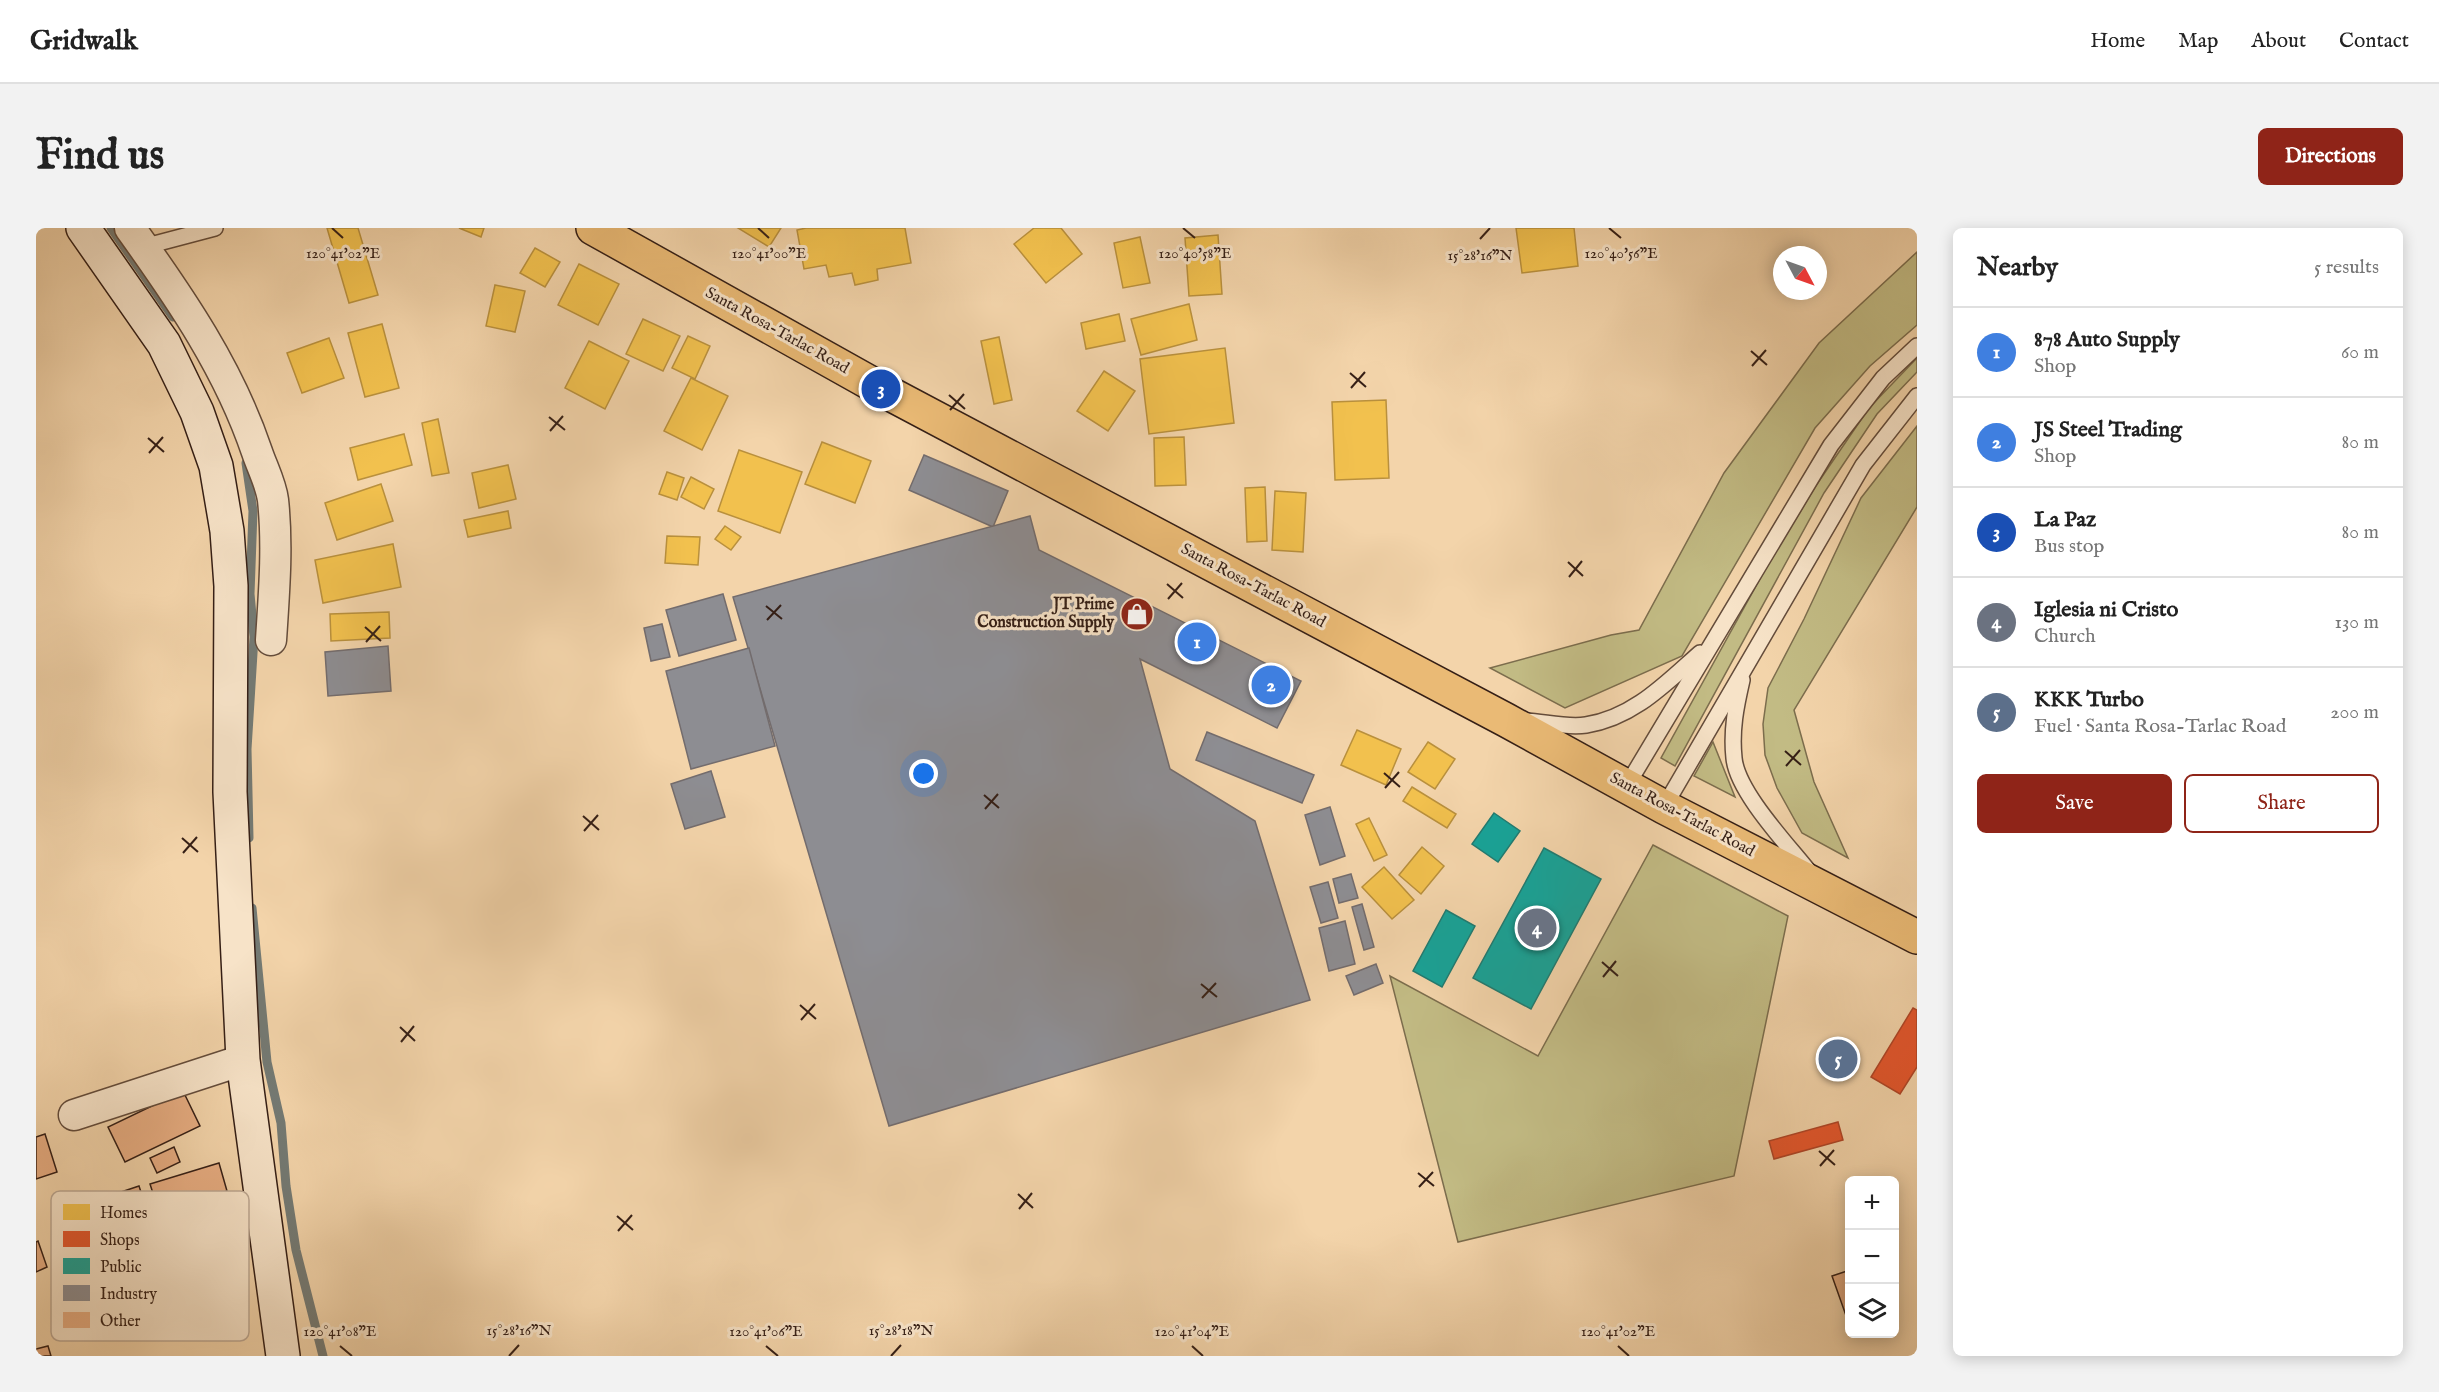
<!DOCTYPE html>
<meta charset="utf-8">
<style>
:root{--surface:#fff;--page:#f2f2f2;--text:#222;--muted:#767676;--line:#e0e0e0;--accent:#8f2418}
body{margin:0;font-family:"IM FELL English",serif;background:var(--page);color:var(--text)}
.controls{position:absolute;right:18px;bottom:18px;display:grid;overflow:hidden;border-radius:9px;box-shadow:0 3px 15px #0003}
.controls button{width:54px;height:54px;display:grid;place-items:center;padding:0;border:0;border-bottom:2px solid var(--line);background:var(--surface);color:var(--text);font:30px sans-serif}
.compass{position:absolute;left:1737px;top:18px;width:54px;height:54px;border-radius:50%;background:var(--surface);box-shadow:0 3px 15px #0003;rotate:131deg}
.you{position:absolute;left:888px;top:546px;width:21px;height:21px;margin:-15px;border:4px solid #fff;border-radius:50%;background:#1a73e8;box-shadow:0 0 0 9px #1a73e833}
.badge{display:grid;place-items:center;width:39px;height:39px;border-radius:50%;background:var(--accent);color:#fff;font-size:20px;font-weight:700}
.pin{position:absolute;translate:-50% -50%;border:3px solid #fff;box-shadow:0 2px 6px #0006}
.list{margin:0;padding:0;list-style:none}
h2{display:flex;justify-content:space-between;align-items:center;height:78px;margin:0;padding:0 24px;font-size:26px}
h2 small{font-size:20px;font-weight:400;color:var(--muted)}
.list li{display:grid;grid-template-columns:39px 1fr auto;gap:18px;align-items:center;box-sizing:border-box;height:90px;padding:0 24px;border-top:2px solid var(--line)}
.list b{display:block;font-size:22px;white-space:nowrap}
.list p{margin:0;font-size:20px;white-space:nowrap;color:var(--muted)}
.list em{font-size:20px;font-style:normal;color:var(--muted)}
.actions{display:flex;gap:12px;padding:18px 24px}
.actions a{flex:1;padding:14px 0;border:2px solid var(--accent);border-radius:9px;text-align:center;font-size:21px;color:var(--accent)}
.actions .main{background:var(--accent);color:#fff}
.icon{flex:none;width:33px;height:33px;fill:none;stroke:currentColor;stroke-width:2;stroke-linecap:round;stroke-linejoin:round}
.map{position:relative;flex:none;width:1881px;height:1128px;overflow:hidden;border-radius:9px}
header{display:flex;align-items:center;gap:36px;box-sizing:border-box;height:84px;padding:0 30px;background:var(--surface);border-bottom:2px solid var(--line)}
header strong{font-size:28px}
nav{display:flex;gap:33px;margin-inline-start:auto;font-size:21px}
.intro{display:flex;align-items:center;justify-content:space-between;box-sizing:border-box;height:144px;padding:0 36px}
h1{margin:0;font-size:42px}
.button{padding:15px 27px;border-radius:9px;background:var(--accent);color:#fff;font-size:21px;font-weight:700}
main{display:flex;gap:36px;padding:0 36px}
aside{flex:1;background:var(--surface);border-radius:9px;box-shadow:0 3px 15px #0003}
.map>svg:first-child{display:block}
.green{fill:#c2bb84;stroke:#7c6d4d;stroke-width:1.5}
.homes{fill:#f2c14e;stroke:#b9903d;stroke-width:1.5}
.shops{fill:#e4572e;stroke:#b04627;stroke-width:1.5}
.public{fill:#17a398;stroke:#207b71;stroke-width:1.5}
.industry{fill:#8d8d92;stroke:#736c6d;stroke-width:1.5}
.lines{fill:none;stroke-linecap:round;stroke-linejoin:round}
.stream{stroke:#747a74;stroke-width:9}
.building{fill:#e8ae83;stroke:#351f16;stroke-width:1.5}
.lane-casing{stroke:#644c3b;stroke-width:18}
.street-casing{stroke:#644c3b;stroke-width:33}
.secondary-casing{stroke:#351f16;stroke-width:36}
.highway-casing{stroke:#351f16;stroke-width:36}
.lane{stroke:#f7e3c8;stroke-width:15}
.street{stroke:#f7e3c8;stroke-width:30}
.secondary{stroke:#f7e3c8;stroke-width:33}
.highway{stroke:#eaba75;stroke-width:33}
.ticks{fill:none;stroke:#351f16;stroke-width:2}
.labels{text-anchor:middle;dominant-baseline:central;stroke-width:6;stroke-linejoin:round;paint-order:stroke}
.street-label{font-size:16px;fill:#351f16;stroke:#f7e3c8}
.poi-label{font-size:16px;font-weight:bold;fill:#351f16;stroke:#f7e3c8;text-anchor:end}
.key{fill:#f7e3c8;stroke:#bda893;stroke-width:1.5}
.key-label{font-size:16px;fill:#351f16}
.ticks-label{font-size:15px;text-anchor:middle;fill:#351f16;stroke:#f7e3c8;stroke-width:6;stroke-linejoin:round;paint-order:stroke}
</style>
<header>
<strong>Gridwalk</strong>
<nav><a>Home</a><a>Map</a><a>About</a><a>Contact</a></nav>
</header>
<div class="intro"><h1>Find us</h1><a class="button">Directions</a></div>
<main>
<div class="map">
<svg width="1881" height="1128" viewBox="0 0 1881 1128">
<rect width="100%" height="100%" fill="#f3d4aa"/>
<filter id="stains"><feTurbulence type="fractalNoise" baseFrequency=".00333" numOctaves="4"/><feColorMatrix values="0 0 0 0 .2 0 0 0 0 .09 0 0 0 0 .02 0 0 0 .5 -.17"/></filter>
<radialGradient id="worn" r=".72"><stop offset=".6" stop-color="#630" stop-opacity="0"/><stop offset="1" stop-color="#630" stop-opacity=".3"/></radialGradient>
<g class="green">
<polygon points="1881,24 1881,97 1834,138 1779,200 1646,428 1529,480 1454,440 1575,407 1603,402 1688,245 1783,115"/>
<polygon points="1881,130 1881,144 1841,186 1788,265 1639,538 1625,530 1730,340 1779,259 1833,180"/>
<polygon points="1881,198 1881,279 1758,482 1778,554 1812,630 1766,605 1741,560 1729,527 1727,496 1732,460 1768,391 1825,270"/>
<polygon points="1677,514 1699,569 1658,548"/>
<polygon points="1617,617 1752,688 1698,948 1422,1014 1354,748 1502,828"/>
</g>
<g class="homes">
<polygon points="291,0 322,0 342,67 313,75"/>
<polygon points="423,0 448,0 445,9"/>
<polygon points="702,0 745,0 733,19"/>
<polygon points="770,0 869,0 875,35 841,41 842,52 819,57 816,45 793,49 790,37 768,41 761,2"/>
<polygon points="998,0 1025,0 1046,26 1010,55 978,16"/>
<polygon points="1480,0 1538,0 1542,38 1486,45"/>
<polygon points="1182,7 1186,66 1153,68 1149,10"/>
<polygon points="1104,9 1114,55 1087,60 1078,15"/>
<polygon points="499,20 524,34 509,59 484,45"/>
<polygon points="543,36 583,56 562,97 522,77"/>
<polygon points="459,57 489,63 479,104 450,98"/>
<polygon points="1153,76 1161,112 1105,127 1095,91"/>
<polygon points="1083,86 1089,113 1050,121 1045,95"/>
<polygon points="607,91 644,108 627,143 590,126"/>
<polygon points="346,96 363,160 329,169 312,105"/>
<polygon points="652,108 674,118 659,151 636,140"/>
<polygon points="963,109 976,172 958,176 945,113"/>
<polygon points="293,110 308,150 266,165 251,125"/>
<polygon points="553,113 593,133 569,181 529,160"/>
<polygon points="1189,120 1198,195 1113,206 1104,131"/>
<polygon points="1068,143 1099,163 1072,203 1041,183"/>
<polygon points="655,150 692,168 666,222 628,203"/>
<polygon points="1350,172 1353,250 1299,252 1296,174"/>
<polygon points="402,191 413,245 396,248 386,195"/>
<polygon points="368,206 376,237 322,252 314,220"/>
<polygon points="1148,209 1150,257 1119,258 1118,210"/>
<polygon points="786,214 835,233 819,275 769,256"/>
<polygon points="703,222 766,244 744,305 682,283"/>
<polygon points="472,237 480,271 443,280 436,245"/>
<polygon points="631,244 648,250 641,272 623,266"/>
<polygon points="655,249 678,261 668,281 645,269"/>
<polygon points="345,256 357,293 301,312 289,275"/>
<polygon points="1229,259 1231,313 1211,314 1209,260"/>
<polygon points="1239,263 1270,265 1267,324 1236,322"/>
<polygon points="472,283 475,300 432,309 428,292"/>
<polygon points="689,298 705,309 695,322 679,311"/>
<polygon points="631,308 664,309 662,337 629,335"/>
<polygon points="357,316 365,359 287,375 279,332"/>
<polygon points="353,384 354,410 295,413 294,386"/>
<polygon points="1321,502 1365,521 1350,557 1305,537"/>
<polygon points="1392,514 1419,531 1399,561 1372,544"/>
<polygon points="1376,559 1420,586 1411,600 1367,573"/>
<polygon points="1333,590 1351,627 1338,633 1320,596"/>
<polygon points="1386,619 1408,638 1385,666 1363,647"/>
<polygon points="1348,639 1378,672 1356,691 1326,659"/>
</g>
<g class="shops">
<polygon points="1877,780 1881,782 1881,839 1864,866 1835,849"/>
<polygon points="1802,894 1807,912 1738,931 1733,913"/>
</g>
<g class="public">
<polygon points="1458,585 1484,603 1462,634 1436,616"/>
<polygon points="1508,620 1565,651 1495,781 1437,750"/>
<polygon points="1410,682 1439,698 1406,759 1377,743"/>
</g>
<g class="industry">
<polygon points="888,227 972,263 957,299 873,262"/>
<polygon points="994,288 1003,322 1265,453 1241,500 1104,431 1134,541 1219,593 1274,772 853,898 697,369"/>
<polygon points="687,366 700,412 643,428 630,382"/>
<polygon points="626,396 634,429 615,433 608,400"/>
<polygon points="352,418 355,463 292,468 289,424"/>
<polygon points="713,420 739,518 655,541 630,443"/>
<polygon points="1171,504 1278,547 1266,575 1160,532"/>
<polygon points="675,543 689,589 649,601 635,556"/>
<polygon points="1294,579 1309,628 1284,637 1269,587"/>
<polygon points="1315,646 1322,670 1303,675 1297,651"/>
<polygon points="1292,654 1302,690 1285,695 1274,659"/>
<polygon points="1326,676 1338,719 1328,722 1316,679"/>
<polygon points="1309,693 1319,736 1293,743 1283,700"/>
<polygon points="1340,736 1347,755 1318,767 1310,748"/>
</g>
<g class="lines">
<g class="stream">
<polyline points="75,0 137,89"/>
<polyline points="210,235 217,283 214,366 218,409 211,521 213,610"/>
<polyline points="216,680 231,834 245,895 250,958 260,1022 287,1128"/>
</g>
</g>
<g class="building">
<polygon points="147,863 164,898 89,934 72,899"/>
<polygon points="9,906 21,944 0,951 0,909"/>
<polygon points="138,919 144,934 121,945 114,930"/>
<polygon points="183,935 191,963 123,984 114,956"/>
<polygon points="103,958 113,989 82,999 73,968"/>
<polygon points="2,1013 11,1039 0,1044 0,1014"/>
<polygon points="1814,1042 1814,1096 1813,1096 1796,1048"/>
<polygon points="12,1118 15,1128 0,1128 0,1121"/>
</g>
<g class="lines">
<g class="lane-casing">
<g id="lane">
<polyline points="107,19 179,0"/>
<path d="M 1706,452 C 1700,478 1695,502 1698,530 C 1701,564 1752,617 1774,645"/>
<path d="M 1490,493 C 1509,494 1531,500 1550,497 C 1597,490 1630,455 1664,425"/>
<polyline points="1590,559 1795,217 1847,150 1881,118"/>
<polyline points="1628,579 1827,237 1881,168"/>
</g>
</g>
<g class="street-casing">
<g id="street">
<path d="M 94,0 C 145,71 193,141 221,224 C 226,239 235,256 237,272 C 242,318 238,366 235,412"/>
<polyline points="38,887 207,832"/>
</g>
</g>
<g class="secondary-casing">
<polyline id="secondary" points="47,0 128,116 161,184 180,238 191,303 195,358 194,564 207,832 247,1128"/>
</g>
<g class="highway-casing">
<polyline id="highway" points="557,0 845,161 1470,492 1628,579 1881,709"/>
</g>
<use href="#lane" class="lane"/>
<use href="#street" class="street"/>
<use href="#secondary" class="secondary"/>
<use href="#highway" class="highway"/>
</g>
<path class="ticks" d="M 296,0 L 307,10M 722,0 L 733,10M 1147,0 L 1159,10M 1573,0 L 1585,10M 1444,11 L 1454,0M 1715,123 L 1731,137M 1716,138 L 1730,122M 1314,145 L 1330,159M 1315,160 L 1329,144M 913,167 L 929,181M 914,182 L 928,166M 513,189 L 529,202M 514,203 L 527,188M 112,210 L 128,224M 113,225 L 127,209M 1532,334 L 1547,348M 1533,349 L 1546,333M 1131,356 L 1147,370M 1132,371 L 1146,355M 730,378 L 746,391M 731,392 L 745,377M 329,399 L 345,413M 330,414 L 344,398M 1749,523 L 1765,537M 1750,538 L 1764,522M 1348,545 L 1364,559M 1349,560 L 1363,544M 948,567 L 963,580M 949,581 L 962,566M 547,588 L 563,602M 548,603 L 562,587M 146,610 L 162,624M 147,625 L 161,609M 1566,734 L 1582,748M 1567,749 L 1580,733M 1165,756 L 1181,769M 1166,770 L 1180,755M 764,777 L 780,791M 765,792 L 779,776M 364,799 L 379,813M 365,814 L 378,798M 1783,923 L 1799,937M 1784,938 L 1798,922M 1382,945 L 1398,958M 1383,959 L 1397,944M 982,966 L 997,980M 983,981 L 996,965M 581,988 L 597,1002M 582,1003 L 596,987M 304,1118 L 316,1128M 730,1118 L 742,1128M 1156,1118 L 1167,1128M 1582,1118 L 1593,1128M 473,1128 L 483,1117M 855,1128 L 865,1117"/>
<defs>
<g id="shop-disc" transform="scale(1.725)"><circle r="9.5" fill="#8f2418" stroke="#f7e3c8"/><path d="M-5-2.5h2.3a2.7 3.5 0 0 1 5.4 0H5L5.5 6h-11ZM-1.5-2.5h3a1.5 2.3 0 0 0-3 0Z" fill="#fff"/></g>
</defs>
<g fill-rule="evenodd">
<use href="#shop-disc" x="1101" y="386"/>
</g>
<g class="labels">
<g class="street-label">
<text transform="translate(741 103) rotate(29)">Santa Rosa-Tarlac Road</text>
<text transform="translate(1217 358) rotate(28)">Santa Rosa-Tarlac Road</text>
<text transform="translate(1646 587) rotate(28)">Santa Rosa-Tarlac Road</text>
</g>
<g class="poi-label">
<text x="1078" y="377">JT Prime<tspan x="1078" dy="18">Construction Supply</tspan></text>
</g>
</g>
<rect x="15" y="963" width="198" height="150" rx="9" class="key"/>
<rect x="27" y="976" width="27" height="16" fill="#f2c14e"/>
<rect x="27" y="1003" width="27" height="16" fill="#e4572e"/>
<rect x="27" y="1030" width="27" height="16" fill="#17a398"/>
<rect x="27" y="1057" width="27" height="16" fill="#8d8d92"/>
<rect x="27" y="1084" width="27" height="16" fill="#e8ae83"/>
<g class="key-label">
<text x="64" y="990">Homes</text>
<text x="64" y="1017">Shops</text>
<text x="64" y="1044">Public</text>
<text x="64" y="1071">Industry</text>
<text x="64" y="1098">Other</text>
</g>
<g class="ticks-label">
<text x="307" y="30">120°41'02"E</text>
<text x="733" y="30">120°41'00"E</text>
<text x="1159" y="30">120°40'58"E</text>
<text x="1585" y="30">120°40'56"E</text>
<text x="1444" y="32">15°28'16"N</text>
<text x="483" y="1107">15°28'16"N</text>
<text x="865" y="1107">15°28'18"N</text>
<text x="304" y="1108">120°41'08"E</text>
<text x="730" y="1108">120°41'06"E</text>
<text x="1156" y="1108">120°41'04"E</text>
<text x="1582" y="1108">120°41'02"E</text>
</g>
<rect width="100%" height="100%" filter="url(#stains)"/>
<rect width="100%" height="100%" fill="url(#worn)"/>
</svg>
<div class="controls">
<button>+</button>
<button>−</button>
<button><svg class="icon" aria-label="layers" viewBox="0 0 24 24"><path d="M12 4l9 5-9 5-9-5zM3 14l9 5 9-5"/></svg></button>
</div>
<svg class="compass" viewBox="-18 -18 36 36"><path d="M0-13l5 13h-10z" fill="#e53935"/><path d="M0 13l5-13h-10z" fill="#767676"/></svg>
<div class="you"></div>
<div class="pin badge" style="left:1161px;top:414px;background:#3f7fe0">1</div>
<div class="pin badge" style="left:1235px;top:457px;background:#3f7fe0">2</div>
<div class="pin badge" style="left:845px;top:161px;background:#1a4fb4">3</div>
<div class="pin badge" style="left:1501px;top:700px;background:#6b7280">4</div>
<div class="pin badge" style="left:1802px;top:831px;background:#5c6f8a">5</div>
</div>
<aside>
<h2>Nearby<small>5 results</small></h2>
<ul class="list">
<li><span class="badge" style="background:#3f7fe0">1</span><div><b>878 Auto Supply</b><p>Shop</p></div><em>60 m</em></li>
<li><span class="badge" style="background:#3f7fe0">2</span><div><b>JS Steel Trading</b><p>Shop</p></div><em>80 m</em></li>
<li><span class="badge" style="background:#1a4fb4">3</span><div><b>La Paz</b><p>Bus stop</p></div><em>80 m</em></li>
<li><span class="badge" style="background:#6b7280">4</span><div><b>Iglesia ni Cristo</b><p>Church</p></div><em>130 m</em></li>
<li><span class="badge" style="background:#5c6f8a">5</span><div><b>KKK Turbo</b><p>Fuel · Santa Rosa-Tarlac Road</p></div><em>200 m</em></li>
</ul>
<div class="actions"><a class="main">Save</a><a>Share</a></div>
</aside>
</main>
